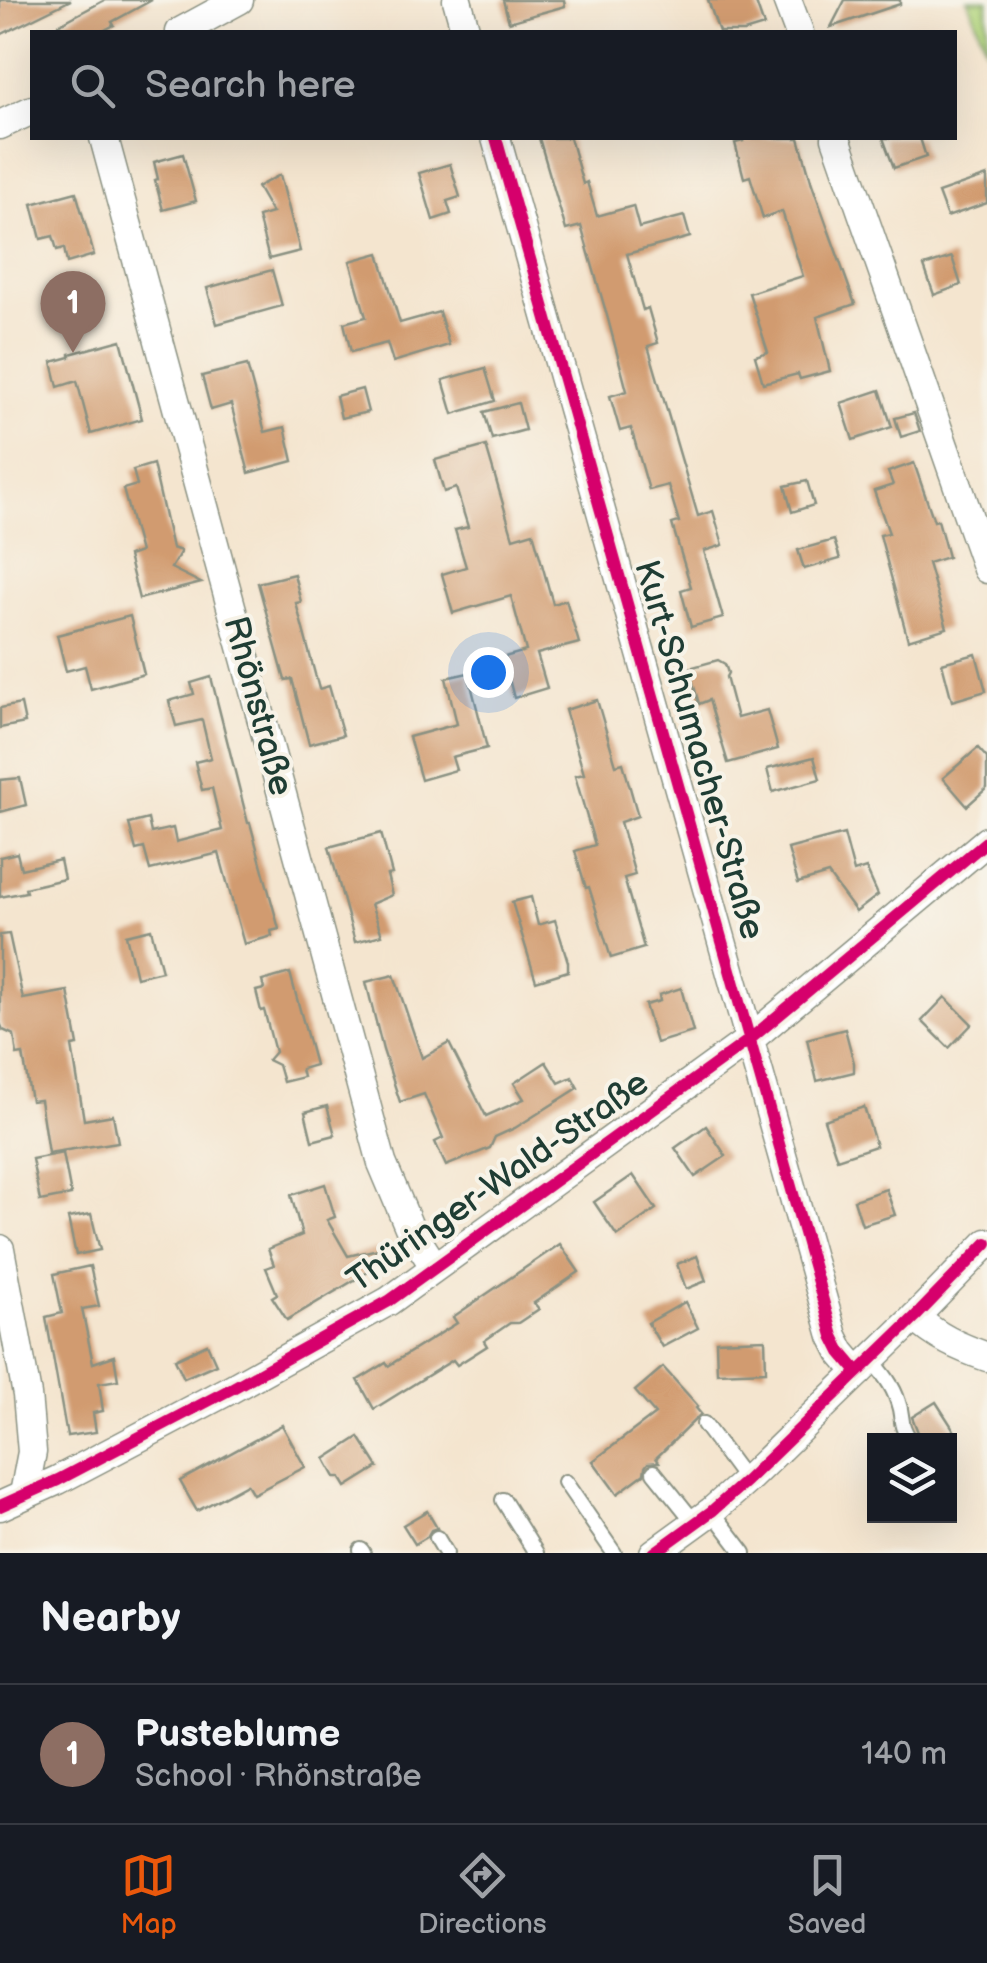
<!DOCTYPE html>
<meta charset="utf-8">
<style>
:root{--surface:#171b24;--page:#242831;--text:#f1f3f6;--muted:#9ea1a6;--line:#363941;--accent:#ea580c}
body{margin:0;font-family:"Balsamiq Sans",sans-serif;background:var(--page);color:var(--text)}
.controls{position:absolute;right:30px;bottom:30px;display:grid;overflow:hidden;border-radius:0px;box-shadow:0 10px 40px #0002}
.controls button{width:90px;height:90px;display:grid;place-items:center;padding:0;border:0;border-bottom:2px solid var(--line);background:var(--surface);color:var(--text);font:50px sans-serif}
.you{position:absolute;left:488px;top:672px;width:35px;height:35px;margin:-25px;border:8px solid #fff;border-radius:50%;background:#1a73e8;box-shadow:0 0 0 15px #1a73e833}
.badge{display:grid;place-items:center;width:65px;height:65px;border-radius:50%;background:var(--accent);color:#fff;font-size:32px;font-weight:700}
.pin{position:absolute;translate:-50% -82px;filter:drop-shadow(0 2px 5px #0008)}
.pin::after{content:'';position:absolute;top:52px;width:35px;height:30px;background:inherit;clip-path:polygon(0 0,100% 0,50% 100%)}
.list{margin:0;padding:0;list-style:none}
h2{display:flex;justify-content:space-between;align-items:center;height:130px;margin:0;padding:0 40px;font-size:42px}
h2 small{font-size:32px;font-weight:400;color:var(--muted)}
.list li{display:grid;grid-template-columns:65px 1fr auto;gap:30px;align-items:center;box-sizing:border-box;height:140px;padding:0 40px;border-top:2px solid var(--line)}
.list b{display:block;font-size:38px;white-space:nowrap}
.list p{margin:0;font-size:32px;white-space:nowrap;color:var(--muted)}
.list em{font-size:32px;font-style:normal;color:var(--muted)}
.icon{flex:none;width:55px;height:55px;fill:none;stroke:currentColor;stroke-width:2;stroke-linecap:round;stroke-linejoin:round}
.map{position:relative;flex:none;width:987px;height:1553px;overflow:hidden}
.search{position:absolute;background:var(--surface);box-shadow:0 10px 40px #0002;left:30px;right:30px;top:30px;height:110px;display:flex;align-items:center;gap:25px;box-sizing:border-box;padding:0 35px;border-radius:0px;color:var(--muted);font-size:38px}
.sheet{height:270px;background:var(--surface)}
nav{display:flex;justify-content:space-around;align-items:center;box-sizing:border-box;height:140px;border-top:2px solid var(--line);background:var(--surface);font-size:28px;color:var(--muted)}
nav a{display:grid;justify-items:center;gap:5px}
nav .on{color:var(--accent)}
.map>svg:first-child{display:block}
.green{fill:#b0d37c;stroke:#688858;stroke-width:2.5}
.building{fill:#d19b6f}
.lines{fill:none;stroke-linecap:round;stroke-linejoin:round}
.service-casing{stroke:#8a9182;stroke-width:18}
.minor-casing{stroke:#8a9182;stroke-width:31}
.service{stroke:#fff;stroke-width:14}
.minor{stroke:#fff;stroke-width:28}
.cycleway-casing{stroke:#f7f3e8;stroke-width:19}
.cycleway{stroke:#d6006c;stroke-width:12}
.labels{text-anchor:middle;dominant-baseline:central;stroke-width:8;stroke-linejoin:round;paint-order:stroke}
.street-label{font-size:35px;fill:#1f3d34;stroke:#f7f3e8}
</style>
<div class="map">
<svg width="987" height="1553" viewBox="0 0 987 1553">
<rect width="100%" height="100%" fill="#f7f3e8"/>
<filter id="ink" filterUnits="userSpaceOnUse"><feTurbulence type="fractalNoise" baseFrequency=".01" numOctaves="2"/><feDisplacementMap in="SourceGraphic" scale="20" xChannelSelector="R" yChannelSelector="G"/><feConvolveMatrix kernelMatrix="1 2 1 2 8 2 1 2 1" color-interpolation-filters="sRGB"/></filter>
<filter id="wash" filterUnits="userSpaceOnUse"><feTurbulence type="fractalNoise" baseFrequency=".0048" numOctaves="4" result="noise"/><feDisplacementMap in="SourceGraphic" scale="40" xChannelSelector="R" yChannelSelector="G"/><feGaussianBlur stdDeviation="2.25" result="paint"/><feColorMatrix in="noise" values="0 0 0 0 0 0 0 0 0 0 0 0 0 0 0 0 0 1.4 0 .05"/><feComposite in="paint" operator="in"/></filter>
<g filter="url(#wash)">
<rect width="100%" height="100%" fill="#f4e5cf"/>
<polygon class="green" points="968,0 987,0 987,50"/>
<g id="blocks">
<g class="building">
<polygon points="0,0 71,0 0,35"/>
<polygon points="105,0 152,0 112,22 114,25 101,32 45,32"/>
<polygon points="503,0 564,0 565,6 509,22"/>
<polygon points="708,0 755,0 764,26 744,32 719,32"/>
<polygon points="845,0 900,0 900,4 831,27"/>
<polygon points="539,138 570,138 583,184 587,182 597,216 633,206 639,228 684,216 690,237 627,254 643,310 648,308 658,343 648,346 698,516 713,511 723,545 704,551 723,618 691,627 681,590 691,587 672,524 679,522 668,485 649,490 631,428 620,431 610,396 627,391 608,319 581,226 566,230"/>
<polygon points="742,138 799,138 812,184 855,304 817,317 830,371 800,379 798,374 763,383 755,356 768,352 749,293 803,276 782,211 763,218 750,176 744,178 735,143 743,141"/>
<polygon points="883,138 920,138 926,157 894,168"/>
<polygon points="183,154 196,201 163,210 155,180 158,179 154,162"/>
<polygon points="450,164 460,197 447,201 451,214 433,220 419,173"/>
<polygon points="280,175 300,251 269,259 258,217 272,213 257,187"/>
<polygon points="987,176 987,203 947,217 938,193"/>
<polygon points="76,192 94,255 67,263 64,248 57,250 53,236 41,239 32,204"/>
<polygon points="379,253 400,323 439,312 449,345 393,362 387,343 351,352 344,323 366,317 350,261"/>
<polygon points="952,257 961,285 934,295 924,266"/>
<polygon points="272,270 282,306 217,324 207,288"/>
<polygon points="121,340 142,419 91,434 77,381 58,387 52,362 70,357 70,354"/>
<polygon points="247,365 265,432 285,427 293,461 249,473 231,404 211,410 202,376"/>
<polygon points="485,368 495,401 453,414 443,380"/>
<polygon points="362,389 368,412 341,418 336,396"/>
<polygon points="880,390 892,427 853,440 841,403"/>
<polygon points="518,403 525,430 492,439 484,412"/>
<polygon points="914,413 920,431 901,437 895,418"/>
<polygon points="486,446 513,538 533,532 553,604 566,600 579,643 537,654 547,688 514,698 509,679 475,687 469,667 526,651 511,596 453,613 442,574 466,567 455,530 468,527 456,488 444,492 435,460"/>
<polygon points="914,463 934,521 938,520 948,557 928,563 947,628 908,640 880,535 889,533 874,491 893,485 888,472"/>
<polygon points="153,464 172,548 181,551 171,568 201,583 139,599 128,556 140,552 123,489 137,485 133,470"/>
<polygon points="807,481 814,505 792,512 785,486"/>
<polygon points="834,540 840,559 804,569 798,550"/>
<polygon points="294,574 301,602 296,603 319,689 329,686 343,735 309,744 292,679 285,680 258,583"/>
<polygon points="130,616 144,674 91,689 85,666 66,671 57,635"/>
<polygon points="976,654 986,691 952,701 942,663"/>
<polygon points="718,660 725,664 728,673 726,677 737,718 767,710 778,749 728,763 709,700 699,704 689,668"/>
<polygon points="468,673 487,748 452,757 456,770 421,780 409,737 457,724 446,678"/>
<polygon points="211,677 248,823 250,823 279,929 271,931 272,936 244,944 219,853 150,870 144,848 136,850 129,824 148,819 151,833 173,828 176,842 222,830 212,788 202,790 195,762 211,758 202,720 176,726 169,701 194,694 191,683"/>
<polygon points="597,700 616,765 623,763 638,816 620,822 635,875 624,878 644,948 611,958 589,887 586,888 575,851 595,845 575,776 584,774 565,710"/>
<polygon points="21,704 25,723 0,728 0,708"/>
<polygon points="978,748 987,758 987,788 967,806 943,778"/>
<polygon points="814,757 820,779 773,792 767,769"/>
<polygon points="20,778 26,805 0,812 0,780"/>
<polygon points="381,833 392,874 387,875 392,895 371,904 382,935 355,942 329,847"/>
<polygon points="844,834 854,872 866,868 878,895 856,912 828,874 798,883 788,849"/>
<polygon points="17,853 21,869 60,860 64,879 25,888 26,892 0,897 0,857"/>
<polygon points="531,897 538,925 555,920 568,962 568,971 536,981 512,902"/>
<polygon points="151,929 162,971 136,977 126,935"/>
<polygon points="9,934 23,999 68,991 78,1045 72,1046 84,1120 113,1115 118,1142 48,1153 40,1100 31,1101 23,1054 17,1055 14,1035 3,1030 0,1023 0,935"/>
<polygon points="290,973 315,1065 301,1069 303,1077 283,1082 278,1065 268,1060 275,1052 264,1010 261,1011 256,991 264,989 262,981"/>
<polygon points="394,975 422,1058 449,1043 486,1116 524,1099 514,1083 546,1062 559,1083 572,1077 578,1088 515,1128 495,1137 490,1148 446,1166 435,1142 443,1138 424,1094 400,1102 383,1050 366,982"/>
<polygon points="681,988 693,1032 656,1043 645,1005 660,1001 659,995"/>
<polygon points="945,997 972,1024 949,1048 922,1021"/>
<polygon points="845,1029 854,1063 854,1072 817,1081 807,1039"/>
<polygon points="327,1106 335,1135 312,1141 305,1112"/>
<polygon points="864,1107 876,1146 837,1159 824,1120"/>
<polygon points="706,1126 726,1156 695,1177 675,1148"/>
<polygon points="63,1153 71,1195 40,1201 32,1159"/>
<polygon points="633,1175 656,1209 617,1236 594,1202"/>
<polygon points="325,1184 335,1217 327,1220 348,1256 378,1249 383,1268 368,1272 287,1320 272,1297 277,1294 266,1268 274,1265 268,1249 302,1235 291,1195"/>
<polygon points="886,1189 895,1215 862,1225 854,1200"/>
<polygon points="91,1214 100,1250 76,1255 68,1218"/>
<polygon points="560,1244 579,1272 534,1303 539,1309 518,1323 510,1323 484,1341 487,1346 457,1365 453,1360 374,1409 358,1380 386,1363 388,1366 457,1323 453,1317"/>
<polygon points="697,1256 706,1281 686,1289 677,1264"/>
<polygon points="90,1266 99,1306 82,1309 93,1363 114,1356 118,1380 99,1383 103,1411 93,1413 96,1432 67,1436 46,1317 62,1313 54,1274"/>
<polygon points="685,1302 698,1328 662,1347 648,1323"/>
<polygon points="765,1339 766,1371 717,1373 716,1341"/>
<polygon points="207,1344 216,1364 184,1378 175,1359"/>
<polygon points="663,1367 698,1406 696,1408 701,1414 656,1458 659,1462 648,1463 645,1467 644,1474 617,1494 593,1461 655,1414 635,1391"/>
<polygon points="936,1402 954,1430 938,1440 921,1440 912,1417"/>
<polygon points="282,1425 305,1467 253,1494 247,1484 197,1511 180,1481"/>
<polygon points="359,1437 378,1467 346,1487 340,1477 335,1477 325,1459"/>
<polygon points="427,1511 437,1528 431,1530 427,1537 415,1544 403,1525"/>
</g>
</g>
</g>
<g filter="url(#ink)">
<use href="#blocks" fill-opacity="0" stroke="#8a9182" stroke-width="2.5"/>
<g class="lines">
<g class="service-casing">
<g id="service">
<path d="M 871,1360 C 882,1372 893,1385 898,1402 C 904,1418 898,1423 910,1440"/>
<polyline points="704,1424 746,1481"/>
<polyline points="654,1472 695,1523"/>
<polyline points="565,1482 614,1553"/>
<polyline points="503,1500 536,1553"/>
<polyline points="712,1511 744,1553"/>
<polyline points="437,1538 446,1553"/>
<polyline points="361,1550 363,1553"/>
</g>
</g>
<g class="minor-casing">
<g id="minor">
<polyline points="457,0 466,32"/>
<polyline points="787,0 799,32"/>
<polyline points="180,32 239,0"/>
<polyline points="0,125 32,110"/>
<polyline points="104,138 382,1163 409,1227 434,1266"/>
<polyline points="496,138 833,1336 841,1352 858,1372"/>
<polyline points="836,138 987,569"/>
<polyline points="0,1249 27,1395 32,1452 24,1494"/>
<path d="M 915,1317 C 936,1337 959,1347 987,1357"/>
<polyline points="0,1506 58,1480 231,1389 389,1301 749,1040 987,841"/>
<polyline points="654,1553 712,1511 746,1481 915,1317 987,1243"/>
</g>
</g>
<use href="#service" class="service"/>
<use href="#minor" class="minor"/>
<g class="cycleway-casing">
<g id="cycleway">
<polyline points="496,138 833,1336 841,1352 858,1372"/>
<polyline points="0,1506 58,1480 231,1389 389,1301 749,1040 987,841"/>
<polyline points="654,1553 712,1511 746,1481 915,1317 987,1243"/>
</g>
</g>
<use href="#cycleway" class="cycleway"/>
</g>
</g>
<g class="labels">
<g class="street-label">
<text transform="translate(258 706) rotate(75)">Rhönstraße</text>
<text transform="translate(699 750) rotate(74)">Kurt-Schumacher-Straße</text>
<text transform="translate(498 1182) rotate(-35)">Thüringer-Wald-Straße</text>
</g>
</g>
</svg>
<div class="controls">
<button><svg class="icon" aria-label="layers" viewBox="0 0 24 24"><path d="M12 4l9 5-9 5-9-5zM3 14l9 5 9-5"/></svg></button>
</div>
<div class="you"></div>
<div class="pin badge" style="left:73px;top:353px;background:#8d6e63">1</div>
<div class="search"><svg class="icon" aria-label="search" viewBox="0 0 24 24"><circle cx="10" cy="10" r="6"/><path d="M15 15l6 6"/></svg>Search here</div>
</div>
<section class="sheet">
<h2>Nearby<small></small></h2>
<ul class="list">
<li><span class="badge" style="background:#8d6e63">1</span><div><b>Pusteblume</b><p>School · Rhönstraße</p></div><em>140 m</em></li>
</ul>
</section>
<nav>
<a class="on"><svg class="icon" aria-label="map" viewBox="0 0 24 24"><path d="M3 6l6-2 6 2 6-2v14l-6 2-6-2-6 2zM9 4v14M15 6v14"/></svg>Map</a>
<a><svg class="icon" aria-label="directions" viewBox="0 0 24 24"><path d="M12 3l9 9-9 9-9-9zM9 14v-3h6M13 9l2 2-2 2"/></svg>Directions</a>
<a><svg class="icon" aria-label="saved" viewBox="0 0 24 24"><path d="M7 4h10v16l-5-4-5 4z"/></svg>Saved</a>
</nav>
